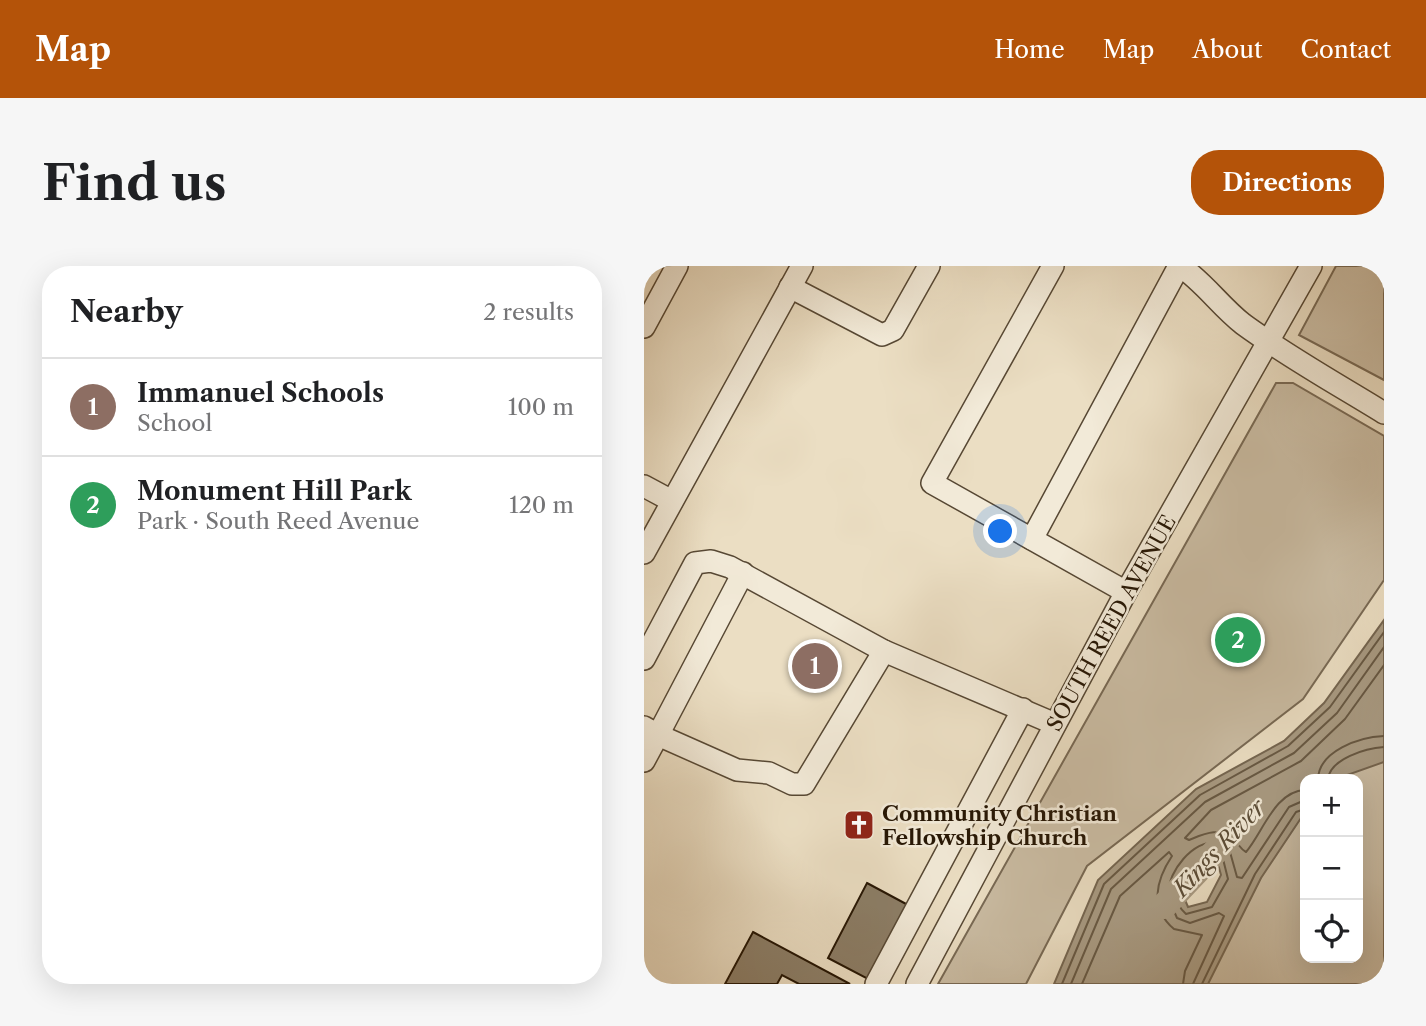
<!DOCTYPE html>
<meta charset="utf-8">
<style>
:root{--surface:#fff;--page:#f6f6f6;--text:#202124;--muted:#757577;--line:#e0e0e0;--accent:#b45309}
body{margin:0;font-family:"Libre Caslon Text",serif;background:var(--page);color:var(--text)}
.controls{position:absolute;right:21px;bottom:21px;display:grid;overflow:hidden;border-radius:14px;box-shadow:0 7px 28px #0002}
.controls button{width:63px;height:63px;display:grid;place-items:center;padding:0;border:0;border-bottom:2px solid var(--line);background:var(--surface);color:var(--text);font:35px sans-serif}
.you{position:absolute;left:357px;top:266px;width:24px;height:24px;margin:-18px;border:5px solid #fff;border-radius:50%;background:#1a73e8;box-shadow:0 0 0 10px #1a73e833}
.badge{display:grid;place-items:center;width:46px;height:46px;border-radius:50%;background:var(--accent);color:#fff;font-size:23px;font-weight:700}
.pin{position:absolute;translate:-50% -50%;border:4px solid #fff;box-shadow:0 2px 7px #0006}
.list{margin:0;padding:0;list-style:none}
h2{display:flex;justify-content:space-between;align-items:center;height:91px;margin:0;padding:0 28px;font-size:30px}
h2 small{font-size:23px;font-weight:400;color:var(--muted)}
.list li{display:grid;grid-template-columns:46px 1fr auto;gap:21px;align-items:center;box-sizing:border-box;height:98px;padding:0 28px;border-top:2px solid var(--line)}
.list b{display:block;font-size:26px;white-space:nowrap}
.list p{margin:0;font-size:23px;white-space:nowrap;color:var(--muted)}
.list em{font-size:23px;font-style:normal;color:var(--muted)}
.icon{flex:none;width:38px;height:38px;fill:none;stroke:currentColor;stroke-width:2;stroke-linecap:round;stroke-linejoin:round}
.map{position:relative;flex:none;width:740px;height:718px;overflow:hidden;border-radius:28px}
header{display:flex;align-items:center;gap:42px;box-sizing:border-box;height:98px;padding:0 35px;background:var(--accent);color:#fff}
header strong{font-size:33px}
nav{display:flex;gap:38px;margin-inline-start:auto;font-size:24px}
.intro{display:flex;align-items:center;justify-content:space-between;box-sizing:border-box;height:168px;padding:0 42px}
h1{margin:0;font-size:49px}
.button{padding:18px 32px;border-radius:28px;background:var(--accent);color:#fff;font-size:24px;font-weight:700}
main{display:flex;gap:42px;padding:0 42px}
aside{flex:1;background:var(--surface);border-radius:28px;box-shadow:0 7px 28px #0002}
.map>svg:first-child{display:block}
.green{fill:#cabca3;stroke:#786954;stroke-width:2}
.water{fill:#a89a82;stroke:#746550;stroke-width:2;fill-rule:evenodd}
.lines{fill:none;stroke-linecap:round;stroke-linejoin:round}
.shore{stroke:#675843;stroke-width:2}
.river{stroke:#a89a82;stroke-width:26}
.building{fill:#8c7e67;stroke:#261604;stroke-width:2}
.minor-casing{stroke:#574834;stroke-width:24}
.minor{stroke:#f2ead8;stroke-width:21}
.labels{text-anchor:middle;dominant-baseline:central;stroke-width:5;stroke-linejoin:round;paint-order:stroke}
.street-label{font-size:21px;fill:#261604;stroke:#f2ead8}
.poi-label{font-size:21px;font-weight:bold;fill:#261604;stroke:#f2ead8;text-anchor:start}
.water-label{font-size:23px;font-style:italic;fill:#5a4b36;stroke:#f2ead8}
</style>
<header>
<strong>Map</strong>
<nav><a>Home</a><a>Map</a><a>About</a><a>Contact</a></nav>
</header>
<div class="intro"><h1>Find us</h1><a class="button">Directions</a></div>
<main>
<aside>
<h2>Nearby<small>2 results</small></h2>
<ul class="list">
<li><span class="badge" style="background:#8d6e63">1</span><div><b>Immanuel Schools</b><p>School</p></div><em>100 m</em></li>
<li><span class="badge" style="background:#2e9e5b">2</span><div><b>Monument Hill Park</b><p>Park · South Reed Avenue</p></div><em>120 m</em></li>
</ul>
</aside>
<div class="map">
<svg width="740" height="718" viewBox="0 0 740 718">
<rect width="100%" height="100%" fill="#ebdec3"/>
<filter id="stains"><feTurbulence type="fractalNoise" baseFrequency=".00286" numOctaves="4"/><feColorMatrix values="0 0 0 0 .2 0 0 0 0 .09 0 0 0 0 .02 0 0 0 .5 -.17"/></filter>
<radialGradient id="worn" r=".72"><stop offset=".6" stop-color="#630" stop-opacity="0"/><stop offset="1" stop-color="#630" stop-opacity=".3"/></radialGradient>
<g class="green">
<polygon points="692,0 740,0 740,114 655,69"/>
<polygon points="632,117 649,117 740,170 740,314 659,433 443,600 382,718 294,718"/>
<polygon points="740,494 740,718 561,718 617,611 661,541 661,692 714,692 714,513 691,513"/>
</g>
<path class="water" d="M 740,354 L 740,496 L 692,513 L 661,513 L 661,546 L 617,612 L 564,718 L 410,718 L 454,614 L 552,523 L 640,475 L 680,437 ZM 572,591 L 577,609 L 563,636 L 544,641 L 539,629 C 542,609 554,598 572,591 Z"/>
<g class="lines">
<g class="shore">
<path d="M 674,513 C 675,485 715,471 740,470"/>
<path d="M 684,513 C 686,493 722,482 740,481"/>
<path d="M 661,524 C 631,525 619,566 602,586 C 596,583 596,579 590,574 C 576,560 560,568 545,574 L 541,572 L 567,544 L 657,495 L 701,453 L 740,399"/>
<path d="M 569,585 L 578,589 L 584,613 L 568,641 L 542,648 C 516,625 546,594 569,585 Z"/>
<polyline points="418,718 460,618 556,529 644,480 686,441 740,366"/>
<polyline points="427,718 467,623 561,536 650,487 693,447 740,381"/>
<path d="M 438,718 L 476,630 L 525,586 L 528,590 C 512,614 505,642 530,663 L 558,669 L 541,705 L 539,718"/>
<path d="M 549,718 L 580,650 L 575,647 L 546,657 L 533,652 L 523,629 C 526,604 547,575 574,576 L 586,586 L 593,611 L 598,612 L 645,541 L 661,534"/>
<polyline points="558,718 611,608 652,546 661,543"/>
</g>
<polyline class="river" points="520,640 587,569"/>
</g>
<g class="building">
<polygon points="223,617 264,639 224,713 184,692"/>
<polygon points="109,666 206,718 155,718 138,709 133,718 81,718"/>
</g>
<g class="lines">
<g class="minor-casing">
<g id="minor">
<polyline points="409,0 288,217 482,326"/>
<path d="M 536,0 C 560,16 576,40 599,58 C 644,91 693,118 740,147"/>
<polyline points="146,21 238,69 249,64 285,0"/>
<polyline points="0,61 33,0"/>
<polyline points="0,220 28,235"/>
<polyline points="388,273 535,0"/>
<polyline points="0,287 158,0"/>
<polyline points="0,393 51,297 67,295 86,301 240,385 411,458"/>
<polyline points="0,461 14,469 99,307"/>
<polyline points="0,495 14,469 93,504 125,507 148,518 160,518 240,385"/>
<polyline points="232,718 379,443"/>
<polyline points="273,718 482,326 667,0"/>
</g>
</g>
<use href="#minor" class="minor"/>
</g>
<defs>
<g id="church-square" transform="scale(1.575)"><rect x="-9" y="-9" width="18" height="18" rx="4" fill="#8f2418" stroke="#f2ead8"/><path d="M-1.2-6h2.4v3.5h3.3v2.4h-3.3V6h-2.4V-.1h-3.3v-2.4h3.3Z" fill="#fff"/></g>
</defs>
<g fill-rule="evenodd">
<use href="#church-square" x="215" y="559"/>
</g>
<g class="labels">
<g class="street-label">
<text transform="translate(467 357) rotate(-61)">SOUTH REED AVENUE</text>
</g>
<g class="poi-label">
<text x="238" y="547">Community Christian<tspan x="238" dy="24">Fellowship Church</tspan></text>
</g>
<g class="water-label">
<text transform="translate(575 582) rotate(-47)">Kings River</text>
</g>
</g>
<rect width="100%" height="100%" filter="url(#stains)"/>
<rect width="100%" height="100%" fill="url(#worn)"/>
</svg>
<div class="controls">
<button>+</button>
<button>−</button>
<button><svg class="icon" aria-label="locate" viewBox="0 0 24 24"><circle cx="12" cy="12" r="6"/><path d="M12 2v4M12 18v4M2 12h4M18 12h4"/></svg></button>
</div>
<div class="you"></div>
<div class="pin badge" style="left:171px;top:400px;background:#8d6e63">1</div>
<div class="pin badge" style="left:594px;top:374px;background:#2e9e5b">2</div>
</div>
</main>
